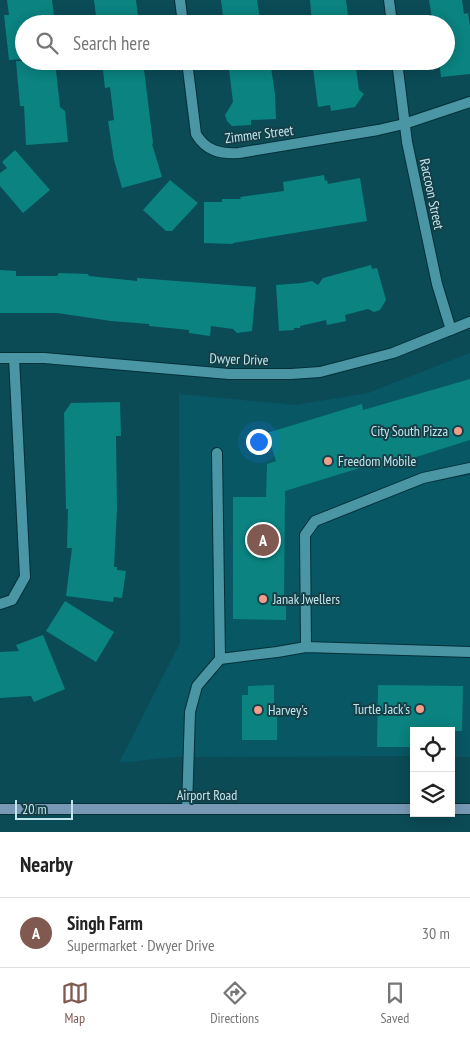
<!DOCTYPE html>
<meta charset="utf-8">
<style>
:root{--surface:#fff;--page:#f2f2f2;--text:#222;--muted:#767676;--line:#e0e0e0;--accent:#805951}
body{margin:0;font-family:"PT Sans Narrow",sans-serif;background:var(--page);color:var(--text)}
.controls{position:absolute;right:15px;bottom:15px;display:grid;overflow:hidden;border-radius:0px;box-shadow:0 2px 12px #0003}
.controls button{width:45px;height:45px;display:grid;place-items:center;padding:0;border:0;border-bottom:1px solid var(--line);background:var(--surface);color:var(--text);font:25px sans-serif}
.scale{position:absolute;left:15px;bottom:12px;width:58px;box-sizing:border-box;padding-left:5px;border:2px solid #c1e5ed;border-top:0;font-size:14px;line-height:18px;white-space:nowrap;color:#c1e5ed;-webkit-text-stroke:4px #163f47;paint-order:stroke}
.you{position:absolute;left:258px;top:441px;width:18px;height:18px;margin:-12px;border:4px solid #fff;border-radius:50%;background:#1a73e8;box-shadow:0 0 0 8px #1a73e833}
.badge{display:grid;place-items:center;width:32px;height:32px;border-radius:50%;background:var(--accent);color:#fff;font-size:16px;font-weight:700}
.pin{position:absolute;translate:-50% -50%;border:2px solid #fff;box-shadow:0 1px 5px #0006}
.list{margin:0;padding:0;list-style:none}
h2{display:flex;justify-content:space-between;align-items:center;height:65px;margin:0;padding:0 20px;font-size:21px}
h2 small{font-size:16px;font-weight:400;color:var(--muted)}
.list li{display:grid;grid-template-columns:32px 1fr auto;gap:15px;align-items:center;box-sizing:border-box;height:70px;padding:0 20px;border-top:1px solid var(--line)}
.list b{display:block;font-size:19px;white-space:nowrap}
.list p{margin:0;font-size:16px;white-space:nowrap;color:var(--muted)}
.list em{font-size:16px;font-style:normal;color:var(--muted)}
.icon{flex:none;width:28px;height:28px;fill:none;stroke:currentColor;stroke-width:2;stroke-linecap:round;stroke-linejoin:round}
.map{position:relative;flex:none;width:470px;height:832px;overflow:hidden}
.search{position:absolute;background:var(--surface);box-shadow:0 2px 12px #0003;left:15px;right:15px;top:15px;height:55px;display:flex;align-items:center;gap:12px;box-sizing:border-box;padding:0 18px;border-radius:28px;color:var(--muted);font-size:19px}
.sheet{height:135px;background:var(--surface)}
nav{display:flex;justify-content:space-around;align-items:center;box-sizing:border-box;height:70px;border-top:1px solid var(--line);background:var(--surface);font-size:14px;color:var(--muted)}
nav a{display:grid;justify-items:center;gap:2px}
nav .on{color:var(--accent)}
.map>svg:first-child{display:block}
.built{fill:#085764}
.building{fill:#0a8381}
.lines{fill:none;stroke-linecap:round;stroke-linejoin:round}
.lane-casing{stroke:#032f37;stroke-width:12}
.street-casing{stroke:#032f37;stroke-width:12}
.secondary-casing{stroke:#032f37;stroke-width:12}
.lane{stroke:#4a96a5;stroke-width:10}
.street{stroke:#4a96a5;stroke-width:10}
.secondary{stroke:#7899b5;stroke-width:10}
.poi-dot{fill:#f49d8b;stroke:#163f47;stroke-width:2}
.labels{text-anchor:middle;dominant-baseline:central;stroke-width:4;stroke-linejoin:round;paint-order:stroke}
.street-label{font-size:14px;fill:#c1e5ed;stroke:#163f47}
.poi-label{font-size:14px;fill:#c1e5ed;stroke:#163f47;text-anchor:start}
</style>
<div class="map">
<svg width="470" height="832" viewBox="0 0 470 832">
<rect width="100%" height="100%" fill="#0b4b56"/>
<polygon class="built" points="470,353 470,757 451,757 451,731 414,731 414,756 173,757 119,763 180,643 179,394 295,405 368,393"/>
<g class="building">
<polygon points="7,0 52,0 55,24 24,24 24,59 9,60 4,15 9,15"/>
<polygon points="94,0 136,0 139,24 97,24"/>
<polygon points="221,0 257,0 260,19 257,19 257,24 224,24"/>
<polygon points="310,0 346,0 349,24 312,24"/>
<polygon points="429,0 462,0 464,14 468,13 470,26 470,74 441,77 439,61 446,61 446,24 433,24"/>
<polygon points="16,61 55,61 60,107 65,111 68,142 26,145 24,106 20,106"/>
<polygon points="102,61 143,61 153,143 152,144 162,177 122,188 114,160 108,121 114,120 110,87 105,88"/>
<polygon points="228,61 270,61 275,94 276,119 251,120 251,125 232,126 227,121 225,115 233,102"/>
<polygon points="312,61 355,61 359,90 364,94 355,107 331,111 330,105 318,107"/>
<polygon points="15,150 50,190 23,213 0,186 0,173 7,168 2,162"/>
<polygon points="324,175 325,181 327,180 328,184 360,178 367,221 233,243 233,244 204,243 204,202 222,202 222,199 241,199 240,197 284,191 283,182"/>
<polygon points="170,180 198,203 172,231 166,231 143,210"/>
<polygon points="371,265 372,269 377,268 386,300 380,310 374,312 368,309 345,315 346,321 327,325 326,320 300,326 300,328 294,328 294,330 279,331 276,285 302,283 312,281 318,285 323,278"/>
<polygon points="0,270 16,271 16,276 57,276 59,273 88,274 89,276 137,281 137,278 256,287 252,331 237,333 233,329 211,326 210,336 189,333 189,330 149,326 149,324 111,321 57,313 0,313"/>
<polygon points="470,379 470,440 378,469 376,463 285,491 284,601 286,601 286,620 233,619 233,497 266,497 267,464 276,461 267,433 362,404 363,410"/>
<polygon points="120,402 121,436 116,436 117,509 114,567 117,567 117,570 126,571 122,598 114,597 113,602 66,596 72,548 67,548 68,509 66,509 64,413 71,403"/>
<polygon points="65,601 114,632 96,662 46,631"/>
<polygon points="43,635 65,689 34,702 31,696 0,698 0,652 19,651 16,645"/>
<polygon points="274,685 274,714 277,714 277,740 242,740 242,695 248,695 248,686"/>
<polygon points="378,685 463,686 462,731 414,731 414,747 377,747"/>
</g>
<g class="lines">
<g class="lane-casing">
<g id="lane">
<polyline points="217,453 220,659 277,652 306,647 470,652"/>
<polyline points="306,647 305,535 315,521 423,478 470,468"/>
<polyline points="187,808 190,712 197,686 220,659"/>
</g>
</g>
<g class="street-casing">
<g id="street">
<polyline points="180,0 183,24"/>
<polyline points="389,0 392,24"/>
<path d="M 187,61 L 196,134 C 206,151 220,154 239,153 L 378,130 L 404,124 L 470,102"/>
<polyline points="397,61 407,142 437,284 451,330"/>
<polyline points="0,358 44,358 229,374 291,374 320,372 393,353 470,322"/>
<polyline points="0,604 12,600 25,577 14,358"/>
</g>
</g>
<g class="secondary-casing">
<g id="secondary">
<polyline points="0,809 414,809"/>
<polyline points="451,809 470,809"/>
</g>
</g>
<use href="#lane" class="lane"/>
<use href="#street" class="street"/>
<use href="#secondary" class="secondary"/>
</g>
<g class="poi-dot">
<circle cx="458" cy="431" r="5"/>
<circle cx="328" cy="461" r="5"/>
<circle cx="263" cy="599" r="5"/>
<circle cx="420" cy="709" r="5"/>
<circle cx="258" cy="710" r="5"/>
</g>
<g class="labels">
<g class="street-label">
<text transform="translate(259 134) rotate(-7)">Zimmer Street</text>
<text transform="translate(432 194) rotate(78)">Raccoon Street</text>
<text transform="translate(239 359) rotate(2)">Dwyer Drive</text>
<text x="207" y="795">Airport Road</text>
</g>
<g class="poi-label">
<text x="448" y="431" text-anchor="end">City South Pizza</text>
<text x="338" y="461">Freedom Mobile</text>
<text x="273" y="599">Janak Jwellers</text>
<text x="410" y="709" text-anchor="end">Turtle Jack's</text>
<text x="268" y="710">Harvey's</text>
</g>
</g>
</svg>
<div class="controls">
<button><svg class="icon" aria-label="locate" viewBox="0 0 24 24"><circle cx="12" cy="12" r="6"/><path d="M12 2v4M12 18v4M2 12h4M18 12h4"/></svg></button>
<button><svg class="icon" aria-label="layers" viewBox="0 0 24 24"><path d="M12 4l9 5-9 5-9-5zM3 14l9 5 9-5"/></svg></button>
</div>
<div class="scale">20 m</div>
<div class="you"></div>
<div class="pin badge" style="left:263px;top:540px">A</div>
<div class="search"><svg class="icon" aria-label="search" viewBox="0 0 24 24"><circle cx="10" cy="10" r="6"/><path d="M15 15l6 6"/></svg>Search here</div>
</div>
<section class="sheet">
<h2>Nearby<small></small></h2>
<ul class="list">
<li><span class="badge">A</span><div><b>Singh Farm</b><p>Supermarket · Dwyer Drive</p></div><em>30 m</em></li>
</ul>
</section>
<nav>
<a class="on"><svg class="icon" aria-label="map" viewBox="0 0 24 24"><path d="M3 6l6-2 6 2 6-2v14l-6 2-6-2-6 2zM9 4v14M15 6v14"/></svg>Map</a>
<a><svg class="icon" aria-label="directions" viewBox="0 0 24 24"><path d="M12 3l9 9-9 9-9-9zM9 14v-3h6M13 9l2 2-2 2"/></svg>Directions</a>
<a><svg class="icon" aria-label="saved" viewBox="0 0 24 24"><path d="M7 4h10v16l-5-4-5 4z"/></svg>Saved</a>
</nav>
